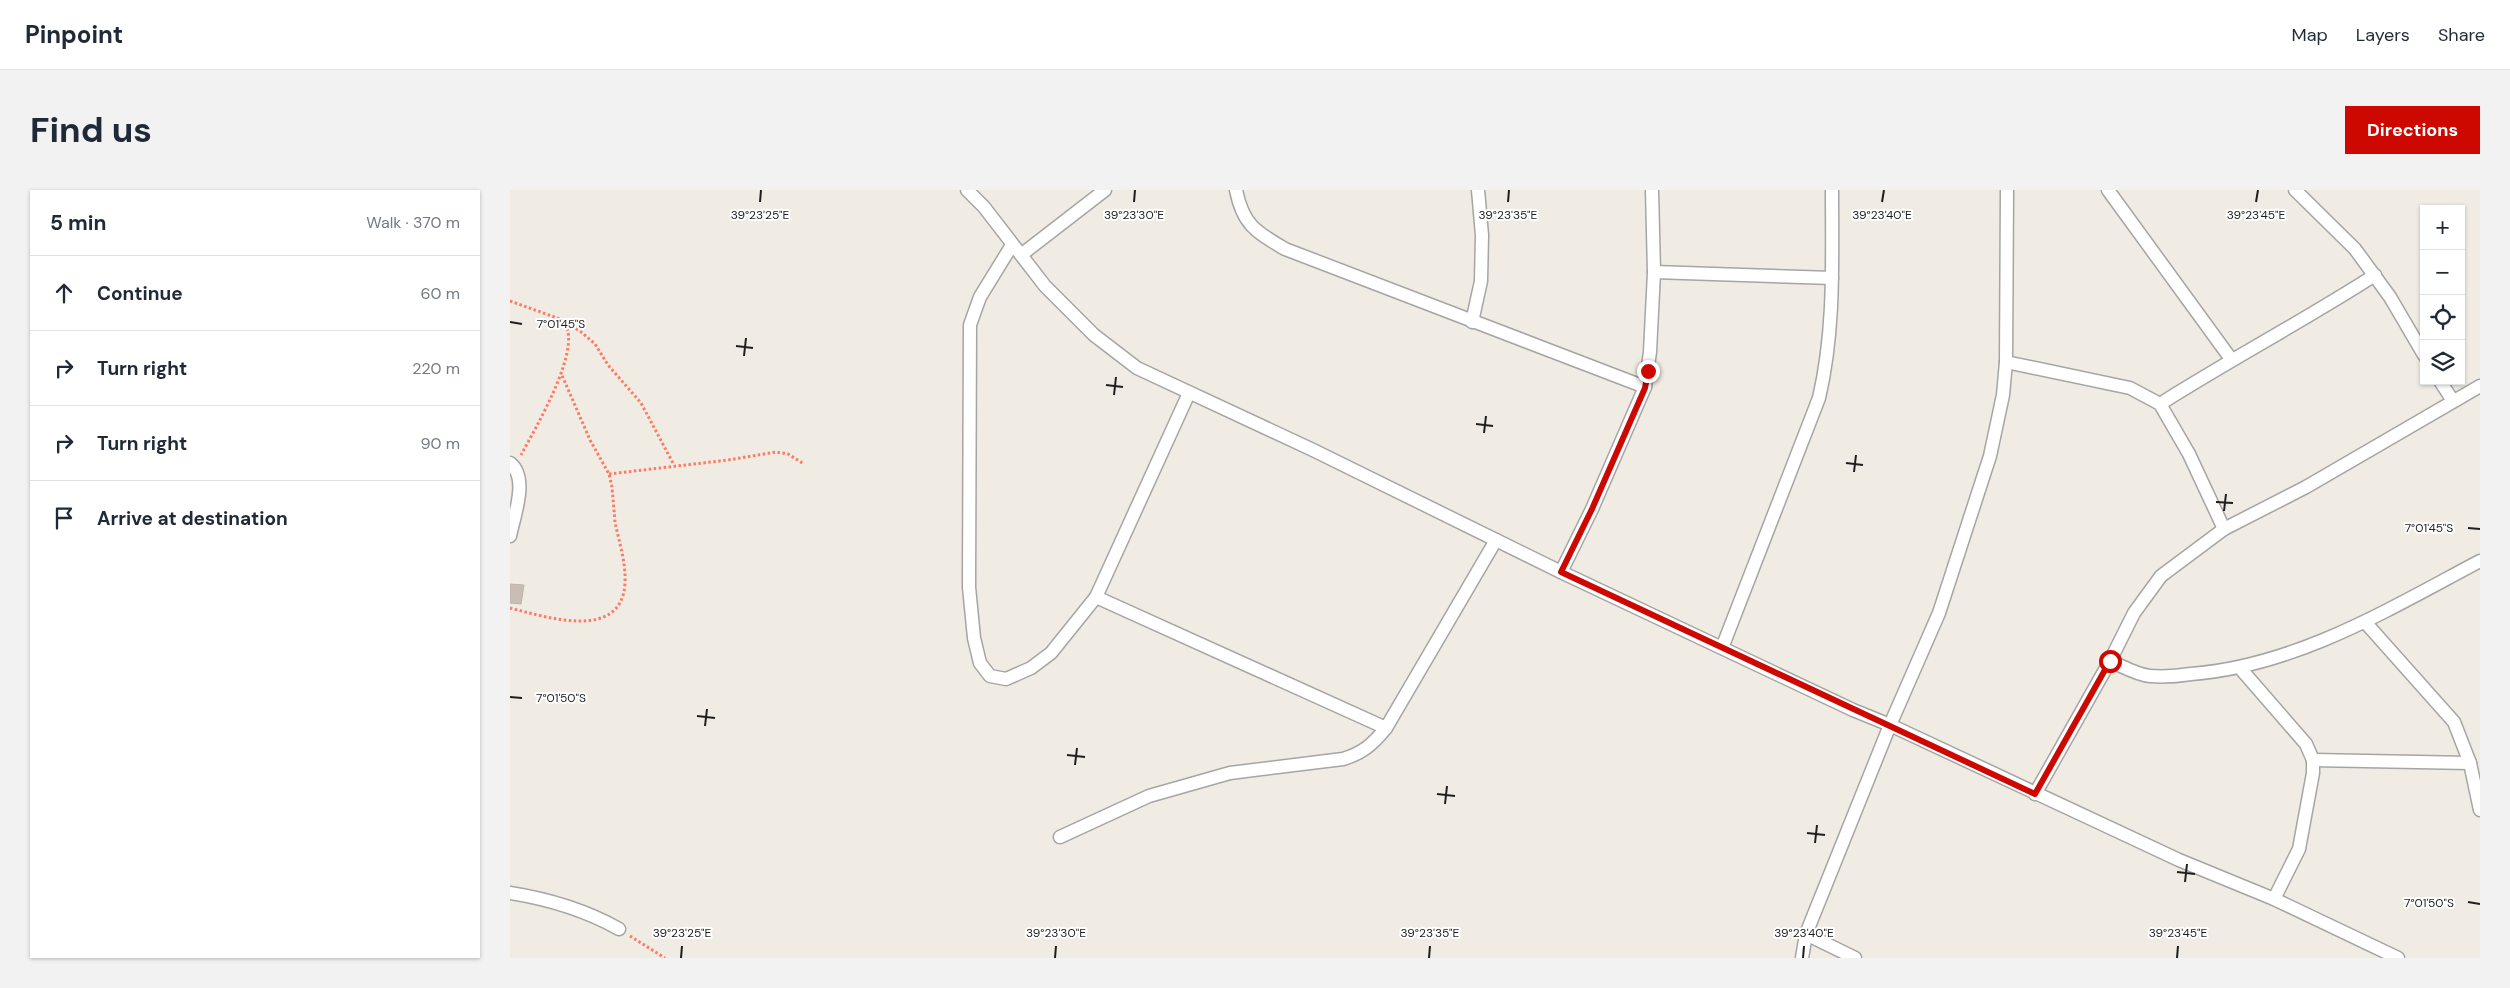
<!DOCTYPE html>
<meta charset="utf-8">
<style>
:root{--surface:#fff;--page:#f2f2f3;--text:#1f2937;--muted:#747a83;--line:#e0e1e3;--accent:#cc0800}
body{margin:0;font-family:"DM Sans",sans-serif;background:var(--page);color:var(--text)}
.controls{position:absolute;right:15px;top:15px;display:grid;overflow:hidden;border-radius:0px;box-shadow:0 1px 4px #0004}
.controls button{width:45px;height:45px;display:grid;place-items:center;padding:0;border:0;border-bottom:1px solid var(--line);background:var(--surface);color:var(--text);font:25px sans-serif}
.stop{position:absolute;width:15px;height:15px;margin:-11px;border:4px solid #cc0800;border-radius:50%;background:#fff}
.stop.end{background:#cc0800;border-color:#fff;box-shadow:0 1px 5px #0008}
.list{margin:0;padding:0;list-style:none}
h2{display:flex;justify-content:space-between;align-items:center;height:65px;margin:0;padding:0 20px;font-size:21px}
h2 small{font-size:16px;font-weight:400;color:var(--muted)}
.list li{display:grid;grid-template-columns:32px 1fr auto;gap:15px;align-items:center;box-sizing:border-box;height:75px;padding:0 20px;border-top:1px solid var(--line)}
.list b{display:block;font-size:19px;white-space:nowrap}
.list em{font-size:16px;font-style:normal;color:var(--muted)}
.icon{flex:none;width:28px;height:28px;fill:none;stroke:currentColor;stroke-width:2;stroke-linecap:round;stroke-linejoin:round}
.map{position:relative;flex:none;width:1970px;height:768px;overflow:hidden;border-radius:0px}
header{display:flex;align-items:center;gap:30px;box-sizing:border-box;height:70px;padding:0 25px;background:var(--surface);border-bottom:1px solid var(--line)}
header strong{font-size:24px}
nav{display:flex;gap:28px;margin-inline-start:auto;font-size:18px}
.intro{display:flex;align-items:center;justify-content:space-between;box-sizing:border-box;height:120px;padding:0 30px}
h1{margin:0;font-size:35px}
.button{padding:12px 22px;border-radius:0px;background:var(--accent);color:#fff;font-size:18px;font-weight:700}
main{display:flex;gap:30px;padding:0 30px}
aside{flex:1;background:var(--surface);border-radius:0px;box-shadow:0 1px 4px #0004}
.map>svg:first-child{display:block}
.building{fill:#c8beb6;stroke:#c2b3a4}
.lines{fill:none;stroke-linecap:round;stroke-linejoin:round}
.street-casing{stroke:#a5a5a5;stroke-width:15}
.path{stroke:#ff7a65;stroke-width:3;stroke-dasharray:2.5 2.5;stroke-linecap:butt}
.street{stroke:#fff;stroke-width:12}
.route{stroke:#cc0800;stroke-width:6}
.ticks{fill:none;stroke:#1e1e1e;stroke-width:2}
.ticks-label{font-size:12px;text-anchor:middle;fill:#1e1e1e;stroke:#fff;stroke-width:4;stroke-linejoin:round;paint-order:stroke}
</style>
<header>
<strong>Pinpoint</strong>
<nav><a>Map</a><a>Layers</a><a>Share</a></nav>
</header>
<div class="intro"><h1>Find us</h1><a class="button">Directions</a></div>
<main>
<aside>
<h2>5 min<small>Walk · 370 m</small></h2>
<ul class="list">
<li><svg class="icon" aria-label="ahead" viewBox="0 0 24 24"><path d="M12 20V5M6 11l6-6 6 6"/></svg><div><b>Continue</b></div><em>60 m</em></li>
<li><svg class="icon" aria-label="right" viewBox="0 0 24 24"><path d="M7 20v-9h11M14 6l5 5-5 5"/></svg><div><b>Turn right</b></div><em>220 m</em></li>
<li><svg class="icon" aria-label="right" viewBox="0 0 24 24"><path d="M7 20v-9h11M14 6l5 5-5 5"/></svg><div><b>Turn right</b></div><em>90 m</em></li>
<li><svg class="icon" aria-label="arrive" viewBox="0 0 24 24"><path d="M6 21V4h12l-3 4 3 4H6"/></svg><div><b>Arrive at destination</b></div></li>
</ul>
</aside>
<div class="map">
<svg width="1970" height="768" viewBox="0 0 1970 768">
<rect width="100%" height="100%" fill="#f0ece3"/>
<polygon class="building" points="0,394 14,395 11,414 0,413"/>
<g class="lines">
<g class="street-casing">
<g id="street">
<polyline points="457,0 474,17 535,96 584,145 627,178 803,260 1051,382 1343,520 1380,535 1669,670 1764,709 1888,768"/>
<path d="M 726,0 C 733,35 746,42 775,59 L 1135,197"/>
<polyline points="1598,0 1721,169"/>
<polyline points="1785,0 1845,59 1880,107 1914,165"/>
<polyline points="502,55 470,107 460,135 459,397 464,448 470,473 480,486 496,489 521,478 541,463 586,407 679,203"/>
<polyline points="511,65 595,0"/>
<polyline points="1144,82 1322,88"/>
<polyline points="962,132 971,91 972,45 968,0"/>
<polyline points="1496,172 1620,198 1650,214 1679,264 1714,339"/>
<polyline points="1930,191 1943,211"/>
<path d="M 1650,214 C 1721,169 1795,130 1865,85"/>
<path d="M 0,273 C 19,288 4,326 0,346"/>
<polyline points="1051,382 1082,319 1135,197 1140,162 1144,82 1142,0"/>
<polyline points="586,407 876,538"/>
<polyline points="1855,432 1944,532 1960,573 1970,620"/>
<path d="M 1212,458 L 1309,208 C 1325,140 1322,70 1322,0"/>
<path d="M 1600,471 C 1612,476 1627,485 1640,486 C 1653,487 1668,486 1681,484 C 1786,476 1879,419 1970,371"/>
<polyline points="1730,478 1796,554 1803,570 1803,583 1789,659 1764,709"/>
<polyline points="1803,570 1960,573"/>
<polyline points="1525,604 1600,471 1624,423 1651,386 1714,339 1796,297 1970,196"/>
<path d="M 550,647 L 639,606 L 720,583 L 833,569 C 853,563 863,554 876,538 L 986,350"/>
<path d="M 0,703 C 38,709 75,720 109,739"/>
<polyline points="1296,744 1345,768"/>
<polyline points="1292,768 1296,744 1380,535 1429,423 1480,266 1493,205 1496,172 1497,0"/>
</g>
</g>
<g class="path">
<path d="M 0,111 L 50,129 C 80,148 23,242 11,265"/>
<polyline points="57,134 70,141 85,154 98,175 131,213 164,275"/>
<polyline points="99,284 218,270 266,262 278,264 294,274"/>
<path d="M 0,418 C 36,427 112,452 115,393 C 116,372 109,352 105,332 C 104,320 103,309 102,297 L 99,284 L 80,250 L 51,183"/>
<polyline points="120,746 155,768"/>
</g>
<use href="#street" class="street"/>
</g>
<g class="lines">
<polyline class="route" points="1138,181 1135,198 1082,319 1051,382 1525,604 1600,471"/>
</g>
<path class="ticks" d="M 250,12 L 251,0M 624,12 L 625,0M 998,12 L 999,0M 1372,12 L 1374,0M 1746,12 L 1748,0M 0,132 L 12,134M 226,156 L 243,158M 234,166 L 236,148M 596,195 L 613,197M 604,205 L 606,187M 966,234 L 983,236M 974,243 L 976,226M 1336,273 L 1353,275M 1344,282 L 1346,265M 1706,312 L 1723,313M 1714,321 L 1716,304M 1958,338 L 1970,339M 0,507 L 12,508M 187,526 L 205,528M 195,536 L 197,519M 557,565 L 575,567M 565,575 L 567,558M 927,604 L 945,606M 935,614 L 937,596M 1297,643 L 1315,645M 1305,653 L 1307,635M 1667,682 L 1685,684M 1675,692 L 1677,674M 1958,712 L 1970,714M 171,768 L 172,756M 545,768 L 546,756M 919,768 L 920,756M 1293,768 L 1294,756M 1667,768 L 1668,756"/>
<g class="ticks-label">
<text x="250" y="29">39°23'25"E</text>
<text x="624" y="29">39°23'30"E</text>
<text x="998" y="29">39°23'35"E</text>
<text x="1372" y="29">39°23'40"E</text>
<text x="1746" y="29">39°23'45"E</text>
<text x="51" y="138">7°01'45"S</text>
<text x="1919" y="342">7°01'45"S</text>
<text x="51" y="512">7°01'50"S</text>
<text x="1919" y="717">7°01'50"S</text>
<text x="172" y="747">39°23'25"E</text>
<text x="546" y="747">39°23'30"E</text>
<text x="920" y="747">39°23'35"E</text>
<text x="1294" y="747">39°23'40"E</text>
<text x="1668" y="747">39°23'45"E</text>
</g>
</svg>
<div class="controls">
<button>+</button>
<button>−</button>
<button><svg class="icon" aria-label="locate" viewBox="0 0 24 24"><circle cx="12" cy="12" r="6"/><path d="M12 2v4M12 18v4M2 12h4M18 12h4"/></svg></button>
<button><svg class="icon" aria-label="layers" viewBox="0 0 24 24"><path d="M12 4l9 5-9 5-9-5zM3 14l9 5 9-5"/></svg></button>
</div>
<div class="stop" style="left:1600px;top:471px"></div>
<div class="stop end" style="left:1138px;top:181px"></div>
</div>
</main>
